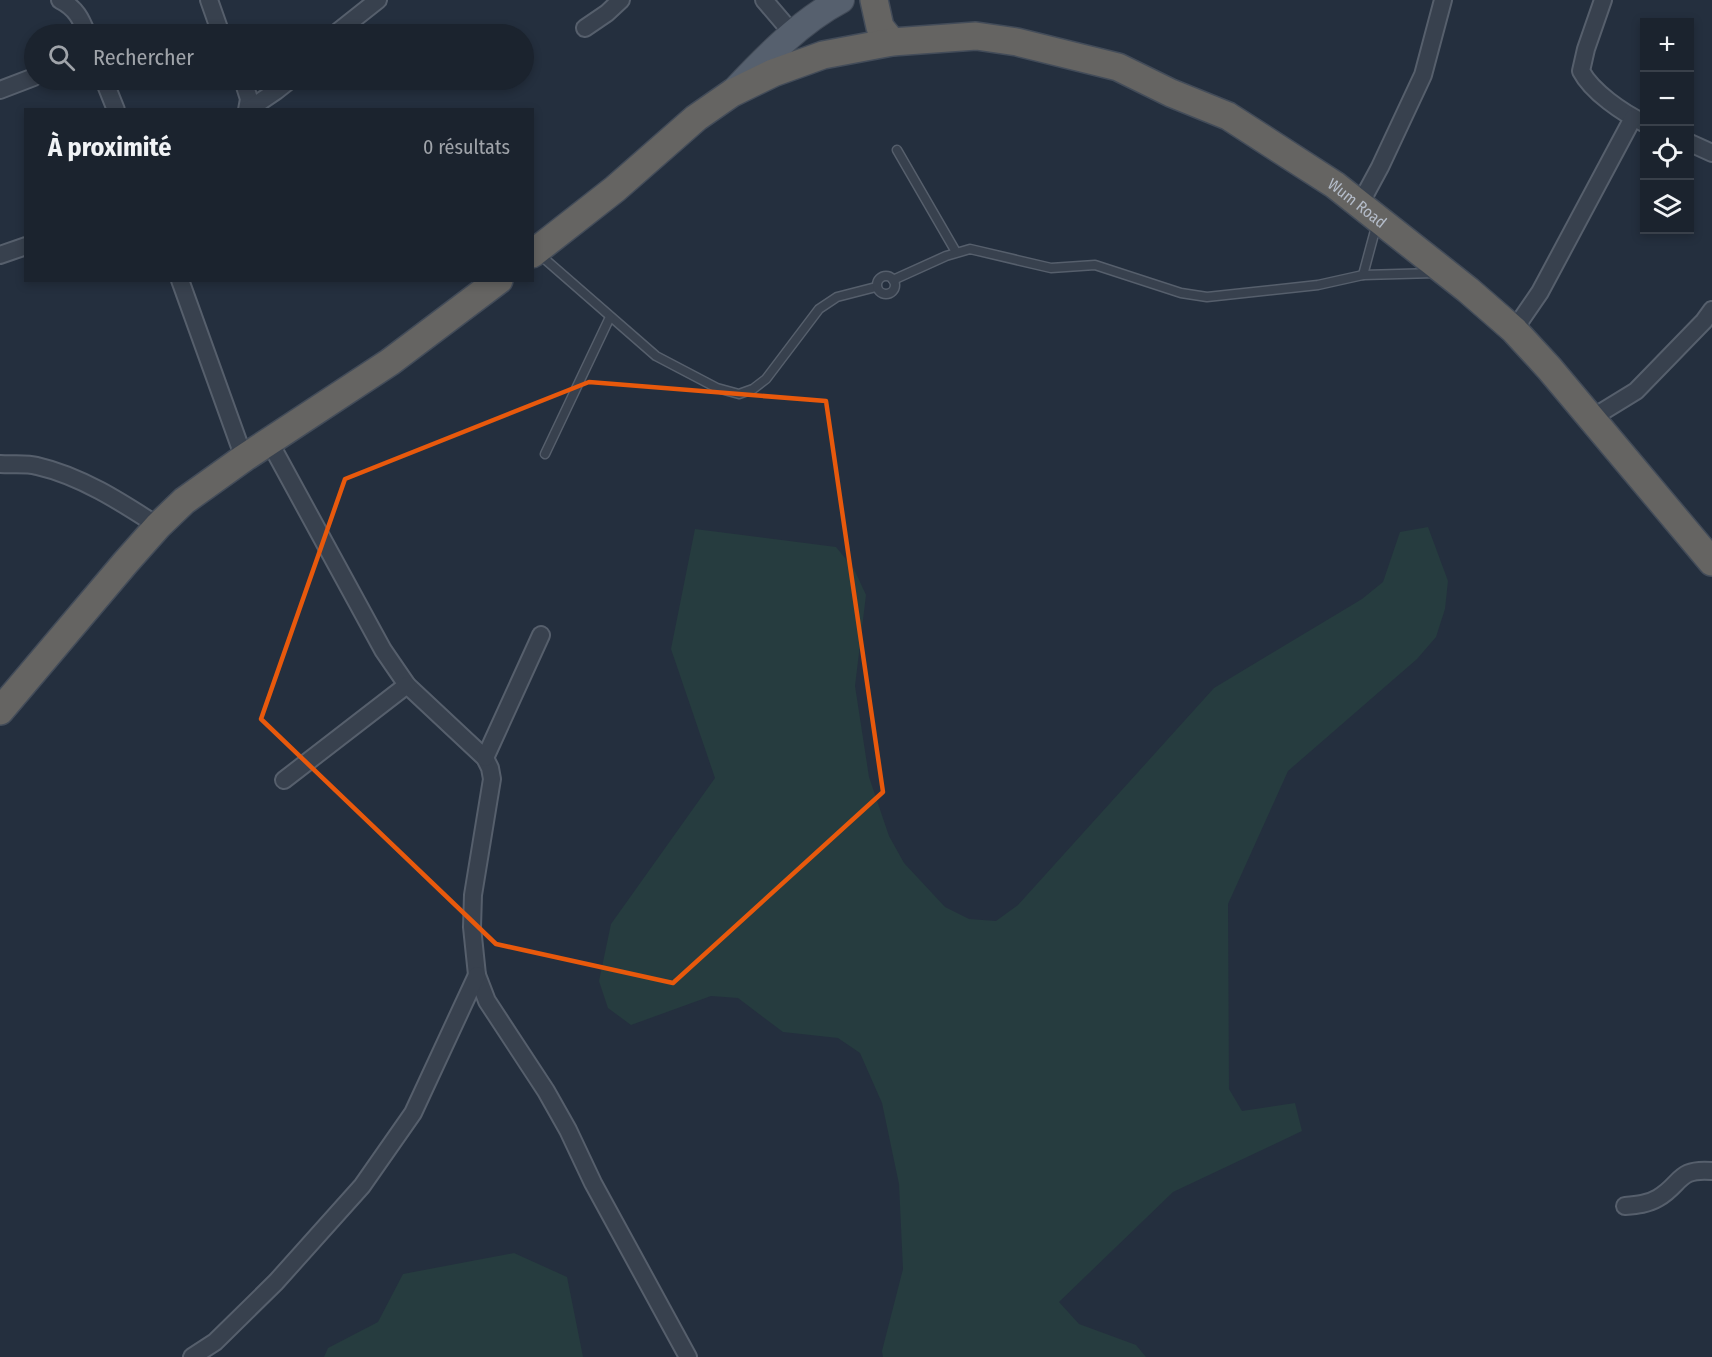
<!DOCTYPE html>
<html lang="fr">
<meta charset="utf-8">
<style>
:root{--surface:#1b232e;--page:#282f3a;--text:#f1f3f6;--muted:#a0a4aa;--line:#39404a}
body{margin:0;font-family:"Fira Sans Condensed",sans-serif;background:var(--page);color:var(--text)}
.controls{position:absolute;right:18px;top:18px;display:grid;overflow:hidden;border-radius:0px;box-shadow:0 3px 9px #0003}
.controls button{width:54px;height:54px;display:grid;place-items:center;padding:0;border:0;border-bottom:2px solid var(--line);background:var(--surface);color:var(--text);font:30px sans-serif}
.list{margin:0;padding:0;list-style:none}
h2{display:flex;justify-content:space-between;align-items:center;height:78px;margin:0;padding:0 24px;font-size:26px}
h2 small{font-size:20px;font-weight:400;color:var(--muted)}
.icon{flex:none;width:33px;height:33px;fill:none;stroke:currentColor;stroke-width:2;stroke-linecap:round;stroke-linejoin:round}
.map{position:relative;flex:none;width:1712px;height:1357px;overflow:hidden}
.search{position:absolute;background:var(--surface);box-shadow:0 3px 9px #0003;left:24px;top:24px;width:510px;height:66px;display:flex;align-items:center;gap:15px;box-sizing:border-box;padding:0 21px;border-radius:33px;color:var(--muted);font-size:22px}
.panel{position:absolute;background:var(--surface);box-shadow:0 3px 9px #0003;left:24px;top:108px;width:510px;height:174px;border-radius:0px}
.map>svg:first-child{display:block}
.green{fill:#263c3f}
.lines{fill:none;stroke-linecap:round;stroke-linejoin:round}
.service-casing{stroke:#565f6c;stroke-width:11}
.minor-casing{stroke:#565f6c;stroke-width:20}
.primary-casing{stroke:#414a57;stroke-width:28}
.trunk-casing{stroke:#434c59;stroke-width:30}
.service{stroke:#38414e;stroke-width:8}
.minor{stroke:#38414e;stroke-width:16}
.primary{stroke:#56606e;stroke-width:26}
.trunk{stroke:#656462;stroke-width:27}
.marked{fill:none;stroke:#e8590c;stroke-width:4.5;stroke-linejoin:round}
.labels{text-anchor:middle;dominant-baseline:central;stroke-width:6;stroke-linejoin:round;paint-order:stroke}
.street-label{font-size:16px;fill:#b4bcc9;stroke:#1d2633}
</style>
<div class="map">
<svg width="1712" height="1357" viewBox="0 0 1712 1357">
<rect width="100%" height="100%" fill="#242f3e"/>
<g class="green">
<polygon points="1428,527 1448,581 1445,609 1436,637 1417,659 1288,771 1228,904 1229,1089 1242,1111 1295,1103 1302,1131 1173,1192 1059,1302 1079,1324 1136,1345 1146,1357 883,1357 882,1351 903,1269 899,1184 882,1103 860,1053 838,1038 783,1032 738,998 711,996 631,1025 608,1008 599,981 611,924 715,778 671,649 695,529 836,547 854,569 866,595 855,686 869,777 889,836 904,863 945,907 969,919 996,921 1018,905 1214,688 1362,599 1383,582 1400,532"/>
<polygon points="514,1253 567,1277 583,1357 324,1357 328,1348 378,1322 403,1274"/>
</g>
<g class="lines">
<g class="service-casing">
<g id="service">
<polyline points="897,150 956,252"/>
<polyline points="539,254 656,356 717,388 739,394 753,389 766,379 819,309 837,297 876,287"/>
<polyline points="1363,275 1377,223"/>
<circle cx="886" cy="285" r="9"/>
<polyline points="893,280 946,256 970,249 1051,268 1095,265 1181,293 1207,297 1318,285 1363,275 1435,273"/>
<polyline points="545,454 610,317"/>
</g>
</g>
<g class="minor-casing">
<g id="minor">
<path d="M 60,0 C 76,8 81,19 87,34"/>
<polyline points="209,0 221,34"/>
<polyline points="764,0 793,34"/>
<path d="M 1603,0 L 1586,49 L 1581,71 C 1592,92 1623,113 1644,123"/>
<polyline points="585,28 607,13 621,0"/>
<polyline points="335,34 378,0"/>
<polyline points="104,80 116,110"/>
<polyline points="243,80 249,99 247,110"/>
<polyline points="0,90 34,77"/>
<polyline points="248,110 276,91 290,80"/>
<polyline points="1690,143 1712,153"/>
<polyline points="1360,204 1380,167 1423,75 1443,0"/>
<polyline points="0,255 26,246"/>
<polyline points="180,280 244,458"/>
<polyline points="1514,330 1540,292 1633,118"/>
<polyline points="1592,418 1636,391 1704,321 1712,310"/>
<polyline points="269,441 383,650 407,685 485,758 490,768 492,779 473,895 472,927 477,975 487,1001 546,1091 568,1130 593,1183 688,1357"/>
<path d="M 0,464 C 12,465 26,463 37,466 C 81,476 121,502 158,526"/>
<polyline points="485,758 541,635"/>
<polyline points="284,780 407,685"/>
<path d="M 1625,1206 C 1637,1205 1648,1204 1658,1198 C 1682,1184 1677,1168 1712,1171"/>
<polyline points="192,1357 215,1342 276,1282 362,1186 413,1113 477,975"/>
</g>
</g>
<g class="primary-casing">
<path id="primary" d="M 734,91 C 765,58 801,21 841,0"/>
</g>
<g class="trunk-casing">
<g id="trunk">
<polyline points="874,0 880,27 892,42"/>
<path id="s1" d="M 532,254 L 615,189 L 696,118 L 732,93 L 773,73 L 823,55 L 892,42 L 976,36 L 1017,42 L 1118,67 L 1171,93 L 1228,116 L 1335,185 L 1468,290 L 1514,330 L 1549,368 L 1712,562"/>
<polyline points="0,711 126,562 158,526 184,501 244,458 390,362 499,280"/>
</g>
</g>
<use href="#service" class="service"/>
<use href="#minor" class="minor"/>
<use href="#primary" class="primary"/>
<use href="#trunk" class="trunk"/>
</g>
<path class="marked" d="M 589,382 L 826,401 L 883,792 L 673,983 L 496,944 L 261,719 L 345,479 Z"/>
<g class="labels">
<g class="street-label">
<text stroke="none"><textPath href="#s1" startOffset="932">Wum Road</textPath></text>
</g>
</g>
</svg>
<div class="controls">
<button>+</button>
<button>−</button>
<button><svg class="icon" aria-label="locate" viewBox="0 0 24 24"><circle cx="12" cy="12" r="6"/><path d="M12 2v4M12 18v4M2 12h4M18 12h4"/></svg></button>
<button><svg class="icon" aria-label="layers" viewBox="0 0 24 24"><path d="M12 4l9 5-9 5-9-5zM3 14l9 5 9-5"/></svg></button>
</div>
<div class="search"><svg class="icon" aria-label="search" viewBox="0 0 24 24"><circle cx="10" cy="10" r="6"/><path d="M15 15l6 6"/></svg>Rechercher</div>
<section class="panel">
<h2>À proximité<small>0 résultats</small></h2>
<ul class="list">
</ul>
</section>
</div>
